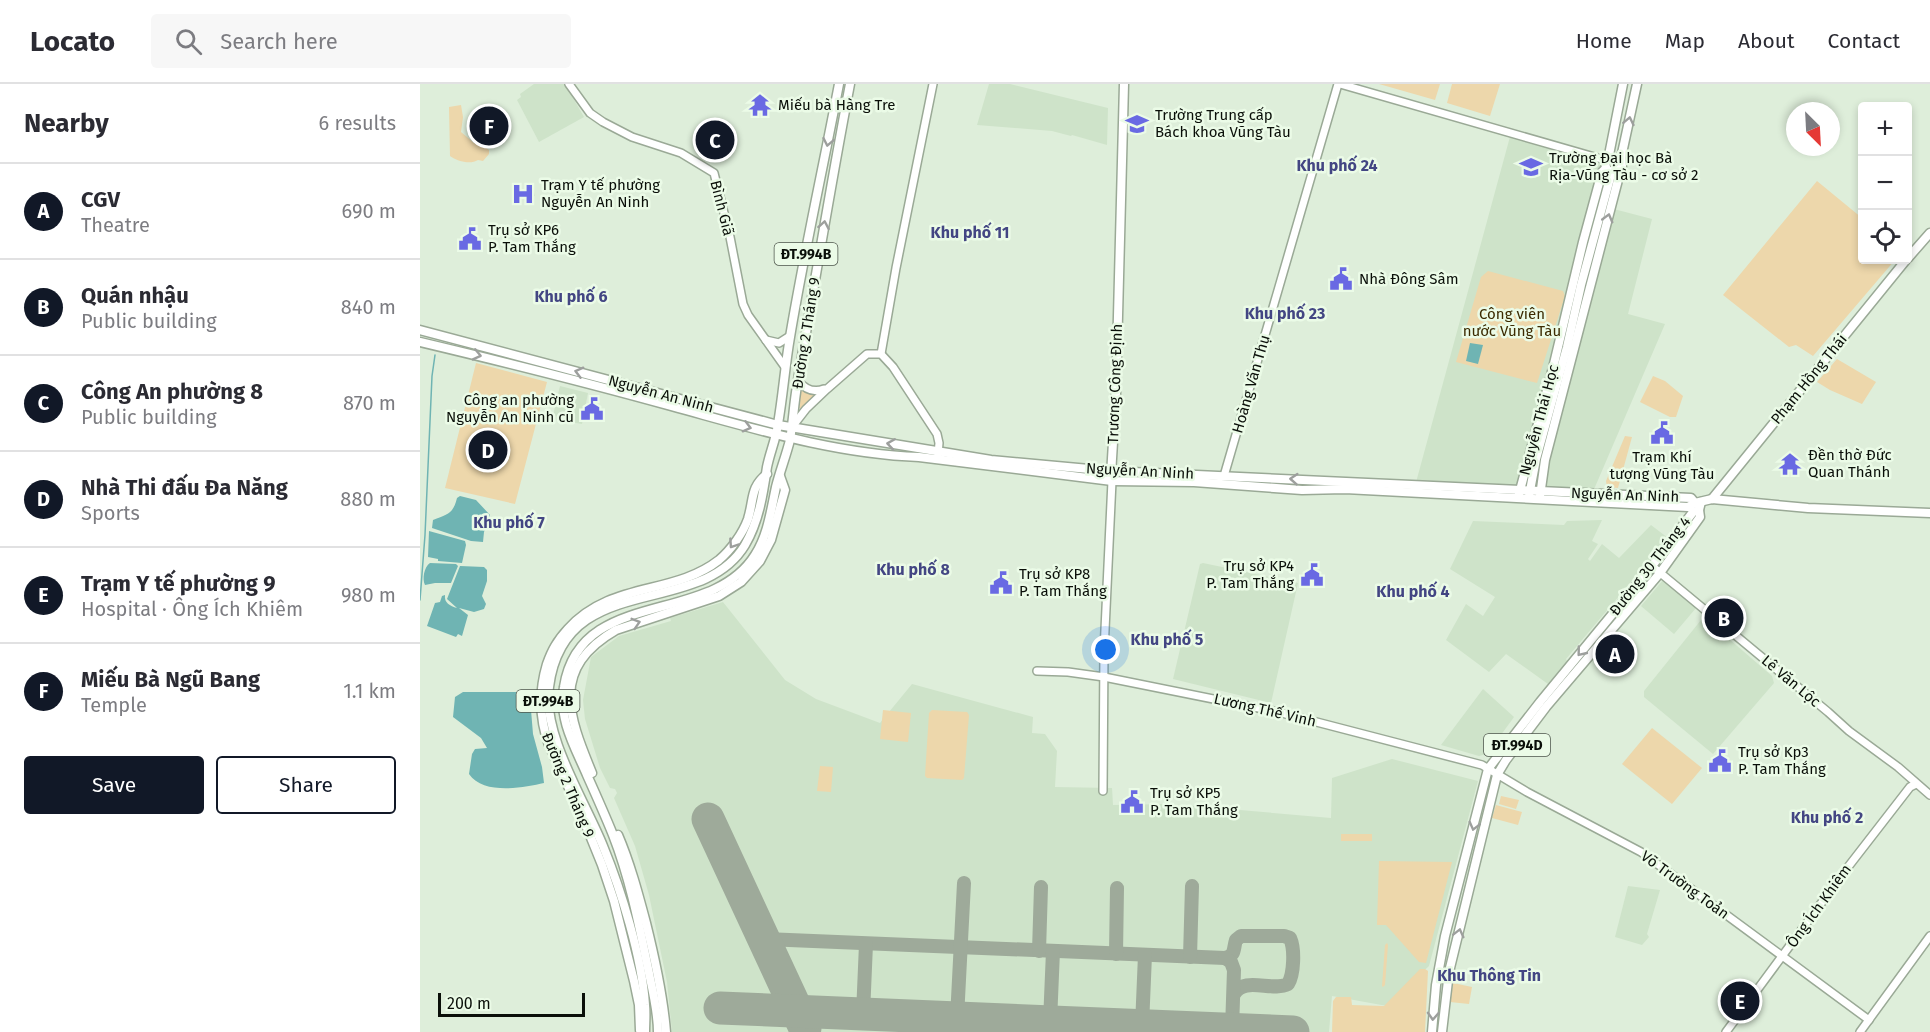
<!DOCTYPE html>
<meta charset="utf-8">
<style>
:root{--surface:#fff;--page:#f7f7f7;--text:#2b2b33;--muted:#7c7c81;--line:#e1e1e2;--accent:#111827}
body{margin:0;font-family:"Fira Sans",sans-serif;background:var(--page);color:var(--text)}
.controls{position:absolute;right:18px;top:18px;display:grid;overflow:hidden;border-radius:6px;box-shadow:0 3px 9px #0003}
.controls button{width:54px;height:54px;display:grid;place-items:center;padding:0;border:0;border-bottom:2px solid var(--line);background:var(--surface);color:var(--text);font:30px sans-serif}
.compass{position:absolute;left:1366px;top:18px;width:54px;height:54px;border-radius:50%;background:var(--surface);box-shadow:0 3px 9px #0003;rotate:156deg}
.scale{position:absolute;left:18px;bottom:15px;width:147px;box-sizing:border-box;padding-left:6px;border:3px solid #0a0f09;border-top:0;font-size:16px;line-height:21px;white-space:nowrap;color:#0a0f09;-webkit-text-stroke:4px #ebfbe7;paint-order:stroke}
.you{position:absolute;left:686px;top:566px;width:21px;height:21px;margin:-15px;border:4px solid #fff;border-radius:50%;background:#1a73e8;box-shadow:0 0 0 9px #1a73e833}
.badge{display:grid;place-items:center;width:39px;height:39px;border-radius:50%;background:var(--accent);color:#fff;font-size:20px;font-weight:700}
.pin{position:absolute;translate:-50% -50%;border:3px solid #fff;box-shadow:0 2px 6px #0006}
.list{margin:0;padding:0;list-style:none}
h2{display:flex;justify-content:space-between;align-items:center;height:78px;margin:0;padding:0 24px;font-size:26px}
h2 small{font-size:20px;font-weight:400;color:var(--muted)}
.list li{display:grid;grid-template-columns:39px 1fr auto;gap:18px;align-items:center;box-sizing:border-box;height:96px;padding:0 24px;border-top:2px solid var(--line)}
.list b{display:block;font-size:22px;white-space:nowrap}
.list p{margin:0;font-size:20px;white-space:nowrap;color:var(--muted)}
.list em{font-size:20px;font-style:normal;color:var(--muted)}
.actions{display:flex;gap:12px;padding:18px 24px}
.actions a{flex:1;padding:14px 0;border:2px solid var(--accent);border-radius:6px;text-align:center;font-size:21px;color:var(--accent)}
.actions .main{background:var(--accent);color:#fff}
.icon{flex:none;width:33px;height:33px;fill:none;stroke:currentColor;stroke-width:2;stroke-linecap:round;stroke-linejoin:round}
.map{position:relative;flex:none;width:1510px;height:948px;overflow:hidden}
header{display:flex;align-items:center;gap:36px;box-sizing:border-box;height:84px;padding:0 30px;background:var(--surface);border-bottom:2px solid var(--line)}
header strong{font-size:28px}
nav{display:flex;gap:33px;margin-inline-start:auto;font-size:21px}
.search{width:420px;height:54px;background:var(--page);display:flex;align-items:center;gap:15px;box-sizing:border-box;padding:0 21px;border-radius:6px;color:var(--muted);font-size:22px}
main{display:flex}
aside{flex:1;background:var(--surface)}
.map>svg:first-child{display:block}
.built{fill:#cee3c9}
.green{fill:#edd7ab}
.water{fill:#6fb4b3}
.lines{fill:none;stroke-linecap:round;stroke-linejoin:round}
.stream{stroke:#6fb4b3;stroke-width:1.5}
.taxiway{stroke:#9eaa9a;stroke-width:14}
.runway{stroke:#9eaa9a;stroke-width:33}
.minor-casing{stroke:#9aa996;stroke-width:10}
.major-casing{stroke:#9aa996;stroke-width:11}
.minor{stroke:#fff;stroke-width:7}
.major{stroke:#fff;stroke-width:8}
.oneway{stroke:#9d9f9d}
.labels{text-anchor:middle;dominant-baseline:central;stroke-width:5;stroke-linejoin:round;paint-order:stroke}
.shield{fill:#ebfbe7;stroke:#4e564c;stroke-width:1.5}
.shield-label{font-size:14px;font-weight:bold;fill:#0a0f09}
.poi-label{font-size:15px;fill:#0a0f09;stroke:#ebfbe7;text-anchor:start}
.street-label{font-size:15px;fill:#0a0f09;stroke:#ebfbe7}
.park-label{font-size:15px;fill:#3c2b02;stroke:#ebfbe7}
.neighbourhood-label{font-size:16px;font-weight:bold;fill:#434683;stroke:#ebfbe7}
</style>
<header>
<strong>Locato</strong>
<div class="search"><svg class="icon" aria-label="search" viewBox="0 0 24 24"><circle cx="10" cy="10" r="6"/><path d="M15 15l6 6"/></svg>Search here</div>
<nav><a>Home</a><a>Map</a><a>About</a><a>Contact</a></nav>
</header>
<main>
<aside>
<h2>Nearby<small>6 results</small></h2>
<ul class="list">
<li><span class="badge">A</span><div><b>CGV</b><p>Theatre</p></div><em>690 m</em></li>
<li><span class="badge">B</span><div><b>Quán nhậu</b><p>Public building</p></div><em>840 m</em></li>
<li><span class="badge">C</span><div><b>Công An phường 8</b><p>Public building</p></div><em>870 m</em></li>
<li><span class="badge">D</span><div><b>Nhà Thi đấu Đa Năng</b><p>Sports</p></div><em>880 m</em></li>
<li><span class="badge">E</span><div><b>Trạm Y tế phường 9</b><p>Hospital · Ông Ích Khiêm</p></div><em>980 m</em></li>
<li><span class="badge">F</span><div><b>Miếu Bà Ngũ Bang</b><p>Temple</p></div><em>1.1 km</em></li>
</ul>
<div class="actions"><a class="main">Save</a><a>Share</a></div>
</aside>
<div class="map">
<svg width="1510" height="948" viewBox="0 0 1510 948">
<rect width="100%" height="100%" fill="#deeeda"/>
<g class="built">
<polygon points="114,0 145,0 164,33 119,58 97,16 101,13 100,10"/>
<polygon points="569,0 590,0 688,24 687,61 652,51 651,52 632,47 557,41"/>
<polygon points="284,44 305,51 296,72 293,71 288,60"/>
<polygon points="1091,49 1185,76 1182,88 1190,124 1232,135 1208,230 1245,240 1172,410 995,402"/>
<polygon points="113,104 115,112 94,116 92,108"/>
<polygon points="140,302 168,309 162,340 132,335"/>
<polygon points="1182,436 1172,457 1178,460 1168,475 1170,477 1182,460 1199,474 1231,441 1248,454 1146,575 1147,577 1128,600 1086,570 1069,588 1026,556 1046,520 1063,532 1075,513 1030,485 1053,437 1144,441 1147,437"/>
<polygon points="783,479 878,499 851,619 753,595 780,480"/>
<polygon points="1243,496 1276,524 1254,550 1221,522"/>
<polygon points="303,518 365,596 396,615 460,639 492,600 613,633 612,649 625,650 637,667 635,703 692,704 693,721 750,720 911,734 912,694 972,675 1058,697 1009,882 967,922 912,912 909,948 252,948 247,898 229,811 215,762 194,714 197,709 195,705 190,704 180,684 165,635 163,616 171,573 199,552 251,537 250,534"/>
<polygon points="1281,536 1287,536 1352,592 1354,599 1293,670 1224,613 1224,607"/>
<polygon points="1063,605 1094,633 1067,670 1059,672 1021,661"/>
<polygon points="1208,802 1240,806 1227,850 1229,853 1222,861 1195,853"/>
<polygon points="1322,906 1331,912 1318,929 1310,922"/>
</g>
<g class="green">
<polygon points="959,0 1020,0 1015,16"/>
<polygon points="1032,0 1080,0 1070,32 1027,19"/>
<path d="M 41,21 L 43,33 L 41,48 L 54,59 L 59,59 L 69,66 L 69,70 L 63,77 L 58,76 C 50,81 37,77 30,72 L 29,23 Z"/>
<polygon points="1397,97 1442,134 1442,176 1475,176 1393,272 1376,261 1369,263 1303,211"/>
<polygon points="1068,187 1143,207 1145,212 1117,299 1036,278 1061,193"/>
<polygon points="1417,275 1456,298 1442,320 1410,306 1397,298"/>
<polygon points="56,279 127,298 95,420 25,404"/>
<polygon points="1233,292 1245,297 1263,312 1256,333 1250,333 1220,318"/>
<polygon points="381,304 400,309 382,324 379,324"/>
<polygon points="1205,352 1212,353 1198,404 1187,403 1186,397"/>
<polygon points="463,626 491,629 488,658 460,655"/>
<polygon points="512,626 547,628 549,631 544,694 542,696 507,694 505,692 509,629"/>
<polygon points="1232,644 1282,684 1252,720 1202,680"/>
<polygon points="400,682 413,683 411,708 397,707"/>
<polygon points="1081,712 1099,716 1096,725 1079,720"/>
<polygon points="1076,721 1102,728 1098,741 1072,734"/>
<rect x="921" y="750" width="31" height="7"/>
<polygon points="959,777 1032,778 1006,879 999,878 966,841 957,841"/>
<polygon points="967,859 968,861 965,901 963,903 962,902 965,861"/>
<polygon points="1000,885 1005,885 1008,887 1005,948 912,948 913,917 916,913 931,913 932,921 964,922"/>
<polygon points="1033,899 1052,903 1049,920 1030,918"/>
</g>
<g class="water">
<polygon points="1050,259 1063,261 1058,280 1046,277"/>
<path d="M 40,412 L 56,416 L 70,431 L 64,448 L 63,458 L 51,457 L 12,444 L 13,436 C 28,430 33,430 37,414 Z"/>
<polygon points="9,447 45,457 46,461 42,479 18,477 18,475 8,473"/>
<path d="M 10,479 L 36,480 L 38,482 L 31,499 L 15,499 L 5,501 C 2,495 4,483 10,479 Z"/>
<path d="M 40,482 L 64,483 L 67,486 L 67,497 L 62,512 L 66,520 L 64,525 L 54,528 L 39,524 L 48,531 L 42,552 L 38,550 L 36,553 L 7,542 L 15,519 L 20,518 L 22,512 L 25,511 C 24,519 30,522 37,524 L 27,515 Z"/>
<path d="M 43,608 L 96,608 L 111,626 L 113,650 L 122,683 L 124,699 C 103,704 63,711 49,690 L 52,670 L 55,665 L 67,664 L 61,654 L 33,633 L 35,613 Z"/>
</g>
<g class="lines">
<polyline class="stream" points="0,516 5,451 12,292 15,271"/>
<g class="taxiway">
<path d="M 345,855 L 805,874 C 816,871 813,865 816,856 L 821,852 L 864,852 L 870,854 C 875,865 874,890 868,900 C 852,908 824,892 814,910"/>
<polyline points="619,867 621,803"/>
<polyline points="696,870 697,804"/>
<polyline points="770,873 772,802"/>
<polyline points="805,874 811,878 814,886 812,945"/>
<polyline points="443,930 446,860"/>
<polyline points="537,934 544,799"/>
<polyline points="630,938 633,867"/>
<polyline points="722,942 725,871"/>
<polyline points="671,948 672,940"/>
</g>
<g class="runway">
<polyline points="288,735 385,944"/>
<polyline points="300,924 873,948"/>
</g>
<g class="minor-casing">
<g id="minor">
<polyline points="149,0 170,29 183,38 212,53 261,69 294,89 310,153 323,220 328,231 365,283"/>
<polyline points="920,0 1185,76"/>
<polyline points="346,256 359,259 370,252"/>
<polyline points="461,270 476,184 513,0"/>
<path d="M 378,297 C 385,305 394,309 404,305"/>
<polyline points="372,343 386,325 407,305 447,270 461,270 473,283 517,350 519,359 518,370"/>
<polyline points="804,392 918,0"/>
<polyline points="1232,482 1408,628 1429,647 1478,683 1510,711"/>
<polyline points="617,587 648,588 684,593 858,628 1062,681 1107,708 1221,768 1449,936"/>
<polyline points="683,707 684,567 692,397"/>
<polyline points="1306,948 1428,783 1490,703 1496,700"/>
<polyline points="1440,948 1510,852"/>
</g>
</g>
<g class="major-casing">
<g id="major">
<polyline points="1186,84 1185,76 1189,71 1203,0"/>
<polyline points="1192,87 1199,86 1202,82 1201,74 1217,0"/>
<polyline points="1488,174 1510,149"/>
<polyline points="0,246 358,341 571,376 691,387 1271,414 1275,419"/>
<path d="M 0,258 C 84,278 168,299 251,322 C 332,344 414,370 499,373 L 692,397 L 774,398 L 882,406 L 925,405 L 1268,423 L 1275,419 L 1292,415 L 1388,424 L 1510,429"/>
<polyline points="691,391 696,309 704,0"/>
<polyline points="1099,410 1133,284 1163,158 1182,88 1186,84"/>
<polyline points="1109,412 1116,375 1147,263 1161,201 1192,87"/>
<polyline points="1120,412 1125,376 1199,92 1196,87"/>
<polyline points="1292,415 1486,176"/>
<path d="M 172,689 C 148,631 130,584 196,546 L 299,512 L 321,498 L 340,477 L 351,456 L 365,406 L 360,392"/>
<path d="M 198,751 C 210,779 218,809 226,839 C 235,875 243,911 246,948"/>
<path d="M 220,946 L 219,921 L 214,897 L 194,817 L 182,781 L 165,739 L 129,661 C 119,634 119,607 127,580 C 132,566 137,557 148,545 C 191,497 253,512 299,476 C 311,466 323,449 328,435 C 334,416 330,403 347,390"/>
<path d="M 225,948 C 225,939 226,930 225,921 C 222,873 201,806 183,762 C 165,717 122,651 129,603 C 144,484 280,536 325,461 C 339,437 343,410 347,383 C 350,368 356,355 358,340 C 363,311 365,282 370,253 C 384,169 403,84 419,0"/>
<path d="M 238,948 C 238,930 234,912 230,894 C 220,846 211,797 193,751 C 185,731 176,711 167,691 C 155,663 138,635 144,603 C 160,502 290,543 335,471 C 348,451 351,426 356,403 C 360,387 366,372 370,356 C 373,338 374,319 377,302 C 394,201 411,100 430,0"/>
<polyline points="1012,948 1016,901 1025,852 1068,685 1120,618 1232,482 1273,428 1279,426"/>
<polyline points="1022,948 1029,888 1077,691 1086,676 1126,623 1240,489 1280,433 1279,426 1281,418"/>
</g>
</g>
<use href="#minor" class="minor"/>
<use href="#major" class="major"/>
</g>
<defs><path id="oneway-chevron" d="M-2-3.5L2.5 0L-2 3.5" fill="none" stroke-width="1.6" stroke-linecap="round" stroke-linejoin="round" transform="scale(1.5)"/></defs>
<g class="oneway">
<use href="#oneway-chevron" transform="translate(1209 37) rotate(-78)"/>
<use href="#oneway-chevron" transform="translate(408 58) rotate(101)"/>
<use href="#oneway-chevron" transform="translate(1188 134) rotate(-75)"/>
<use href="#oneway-chevron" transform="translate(404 141) rotate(-80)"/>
<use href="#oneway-chevron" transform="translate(57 271) rotate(13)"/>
<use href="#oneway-chevron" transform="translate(159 288) rotate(-165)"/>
<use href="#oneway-chevron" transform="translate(327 343) rotate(15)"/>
<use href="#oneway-chevron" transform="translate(471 360) rotate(-171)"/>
<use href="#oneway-chevron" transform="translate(874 395) rotate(-176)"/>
<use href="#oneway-chevron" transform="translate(313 460) rotate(124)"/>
<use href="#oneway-chevron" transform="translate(216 539) rotate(-17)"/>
<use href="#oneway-chevron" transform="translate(1161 568) rotate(129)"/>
<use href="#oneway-chevron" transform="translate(1054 742) rotate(104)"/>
<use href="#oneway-chevron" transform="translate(1039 849) rotate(-76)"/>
<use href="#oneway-chevron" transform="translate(1013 932) rotate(93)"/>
</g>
<defs>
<g id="temple-bare" transform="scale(1.8)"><path d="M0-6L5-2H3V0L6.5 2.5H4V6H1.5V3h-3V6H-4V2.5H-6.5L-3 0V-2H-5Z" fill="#6969e3" stroke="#ebfbe7" stroke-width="2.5" paint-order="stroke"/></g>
<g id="university-bare" transform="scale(1.8)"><path d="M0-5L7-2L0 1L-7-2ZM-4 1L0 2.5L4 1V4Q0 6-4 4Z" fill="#6969e3" stroke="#ebfbe7" stroke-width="2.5" paint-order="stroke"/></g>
<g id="hospital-bare" transform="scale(1.8)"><path d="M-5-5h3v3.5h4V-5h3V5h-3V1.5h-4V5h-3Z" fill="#6969e3" stroke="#ebfbe7" stroke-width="2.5" paint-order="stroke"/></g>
<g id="civic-bare" transform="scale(1.8)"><path d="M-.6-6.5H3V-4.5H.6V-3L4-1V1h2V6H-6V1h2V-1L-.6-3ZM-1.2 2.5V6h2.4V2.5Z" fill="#6969e3" stroke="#ebfbe7" stroke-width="2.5" paint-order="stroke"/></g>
</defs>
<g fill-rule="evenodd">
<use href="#temple-bare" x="340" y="21"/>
<use href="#university-bare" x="717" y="40"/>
<use href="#university-bare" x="1111" y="83"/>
<use href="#hospital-bare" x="103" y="110"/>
<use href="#civic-bare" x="50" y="155"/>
<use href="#civic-bare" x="921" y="195"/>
<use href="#civic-bare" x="172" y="325"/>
<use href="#civic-bare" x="1242" y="349"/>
<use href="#temple-bare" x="1370" y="380"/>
<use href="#civic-bare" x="892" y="491"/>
<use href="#civic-bare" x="581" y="499"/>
<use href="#civic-bare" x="1300" y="677"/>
<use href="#civic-bare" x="712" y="718"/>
</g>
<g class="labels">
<g class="shield">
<rect x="354.5" y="159" width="63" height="22" rx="4.5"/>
<rect x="96.5" y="606" width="63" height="22" rx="4.5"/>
<rect x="1064" y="650" width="66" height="22" rx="4.5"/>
</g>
<g class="shield-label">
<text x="386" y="170">ĐT.994B</text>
<text x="128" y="617">ĐT.994B</text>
<text x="1097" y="661">ĐT.994D</text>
</g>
<g class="poi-label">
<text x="358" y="21">Miếu bà Hàng Tre</text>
<text x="735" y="31">Trường Trung cấp<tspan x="735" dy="17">Bách khoa Vũng Tàu</tspan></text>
<text x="1129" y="74">Trường Đại học Bà<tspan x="1129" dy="17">Rịa-Vũng Tàu - cơ sở 2</tspan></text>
<text x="121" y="101">Trạm Y tế phường<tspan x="121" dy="17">Nguyễn An Ninh</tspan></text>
<text x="68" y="146">Trụ sở KP6<tspan x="68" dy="17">P. Tam Thắng</tspan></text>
<text x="939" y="195">Nhà Đông Sâm</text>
<text x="154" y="316" text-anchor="end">Công an phường<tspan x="154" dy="17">Nguyễn An Ninh cũ</tspan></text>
<text x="1388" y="371">Đền thờ Đức<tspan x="1388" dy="17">Quan Thánh</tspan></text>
<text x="1242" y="373" text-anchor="middle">Trạm Khí<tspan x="1242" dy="17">tượng Vũng Tàu</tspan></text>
<text x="874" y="482" text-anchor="end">Trụ sở KP4<tspan x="874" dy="17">P. Tam Thắng</tspan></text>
<text x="599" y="490">Trụ sở KP8<tspan x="599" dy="17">P. Tam Thắng</tspan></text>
<text x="1318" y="668">Trụ sở Kp3<tspan x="1318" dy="17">P. Tam Thắng</tspan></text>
<text x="730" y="709">Trụ sở KP5<tspan x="730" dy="17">P. Tam Thắng</tspan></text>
</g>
<g class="street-label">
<text transform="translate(302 124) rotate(76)">Bình Giã</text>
<text transform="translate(386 249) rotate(-81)">Đường 2 Tháng 9</text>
<text transform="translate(1389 295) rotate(-51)">Phạm Hồng Thái</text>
<text transform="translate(695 300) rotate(-88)">Trương Công Định</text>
<text transform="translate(831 300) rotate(-74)">Hoàng Văn Thụ</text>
<text transform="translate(241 310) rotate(15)">Nguyễn An Ninh</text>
<text transform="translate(1119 336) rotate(-75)">Nguyễn Thái Học</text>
<text transform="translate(720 387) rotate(3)">Nguyễn An Ninh</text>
<text transform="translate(1205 411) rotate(2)">Nguyễn An Ninh</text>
<text transform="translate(1230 482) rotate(-52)">Đường 30 Tháng 4</text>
<text transform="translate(1371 597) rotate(40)">Lê Văn Lộc</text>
<text transform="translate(845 626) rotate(13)">Lương Thế Vinh</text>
<text transform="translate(148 701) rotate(67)">Đường 2 Tháng 9</text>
<text transform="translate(1265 801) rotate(36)">Võ Trường Toản</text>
<text transform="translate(1399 822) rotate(-54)">Ông Ích Khiêm</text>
</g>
<g class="park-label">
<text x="1092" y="230">Công viên<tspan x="1092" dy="17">nước Vũng Tàu</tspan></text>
</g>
<g class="neighbourhood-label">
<text x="917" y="81">Khu phố 24</text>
<text x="550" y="148">Khu phố 11</text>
<text x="151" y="212">Khu phố 6</text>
<text x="865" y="229">Khu phố 23</text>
<text x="89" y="438">Khu phố 7</text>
<text x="493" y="485">Khu phố 8</text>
<text x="993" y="507">Khu phố 4</text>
<text x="747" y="555">Khu phố 5</text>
<text x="1407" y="733">Khu phố 2</text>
<text x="1069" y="891">Khu Thông Tin</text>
</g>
</g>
</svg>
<div class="controls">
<button>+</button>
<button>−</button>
<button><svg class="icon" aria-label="locate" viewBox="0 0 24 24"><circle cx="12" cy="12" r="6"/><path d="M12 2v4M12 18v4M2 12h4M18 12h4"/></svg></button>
</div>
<svg class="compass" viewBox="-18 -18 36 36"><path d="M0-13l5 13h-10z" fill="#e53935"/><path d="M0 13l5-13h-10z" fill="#7c7c81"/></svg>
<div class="scale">200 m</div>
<div class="you"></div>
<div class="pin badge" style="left:1195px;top:570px">A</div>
<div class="pin badge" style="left:1304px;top:534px">B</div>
<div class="pin badge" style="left:295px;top:56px">C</div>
<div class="pin badge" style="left:68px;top:366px">D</div>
<div class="pin badge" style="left:1320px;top:917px">E</div>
<div class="pin badge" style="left:69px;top:42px">F</div>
</div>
</main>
